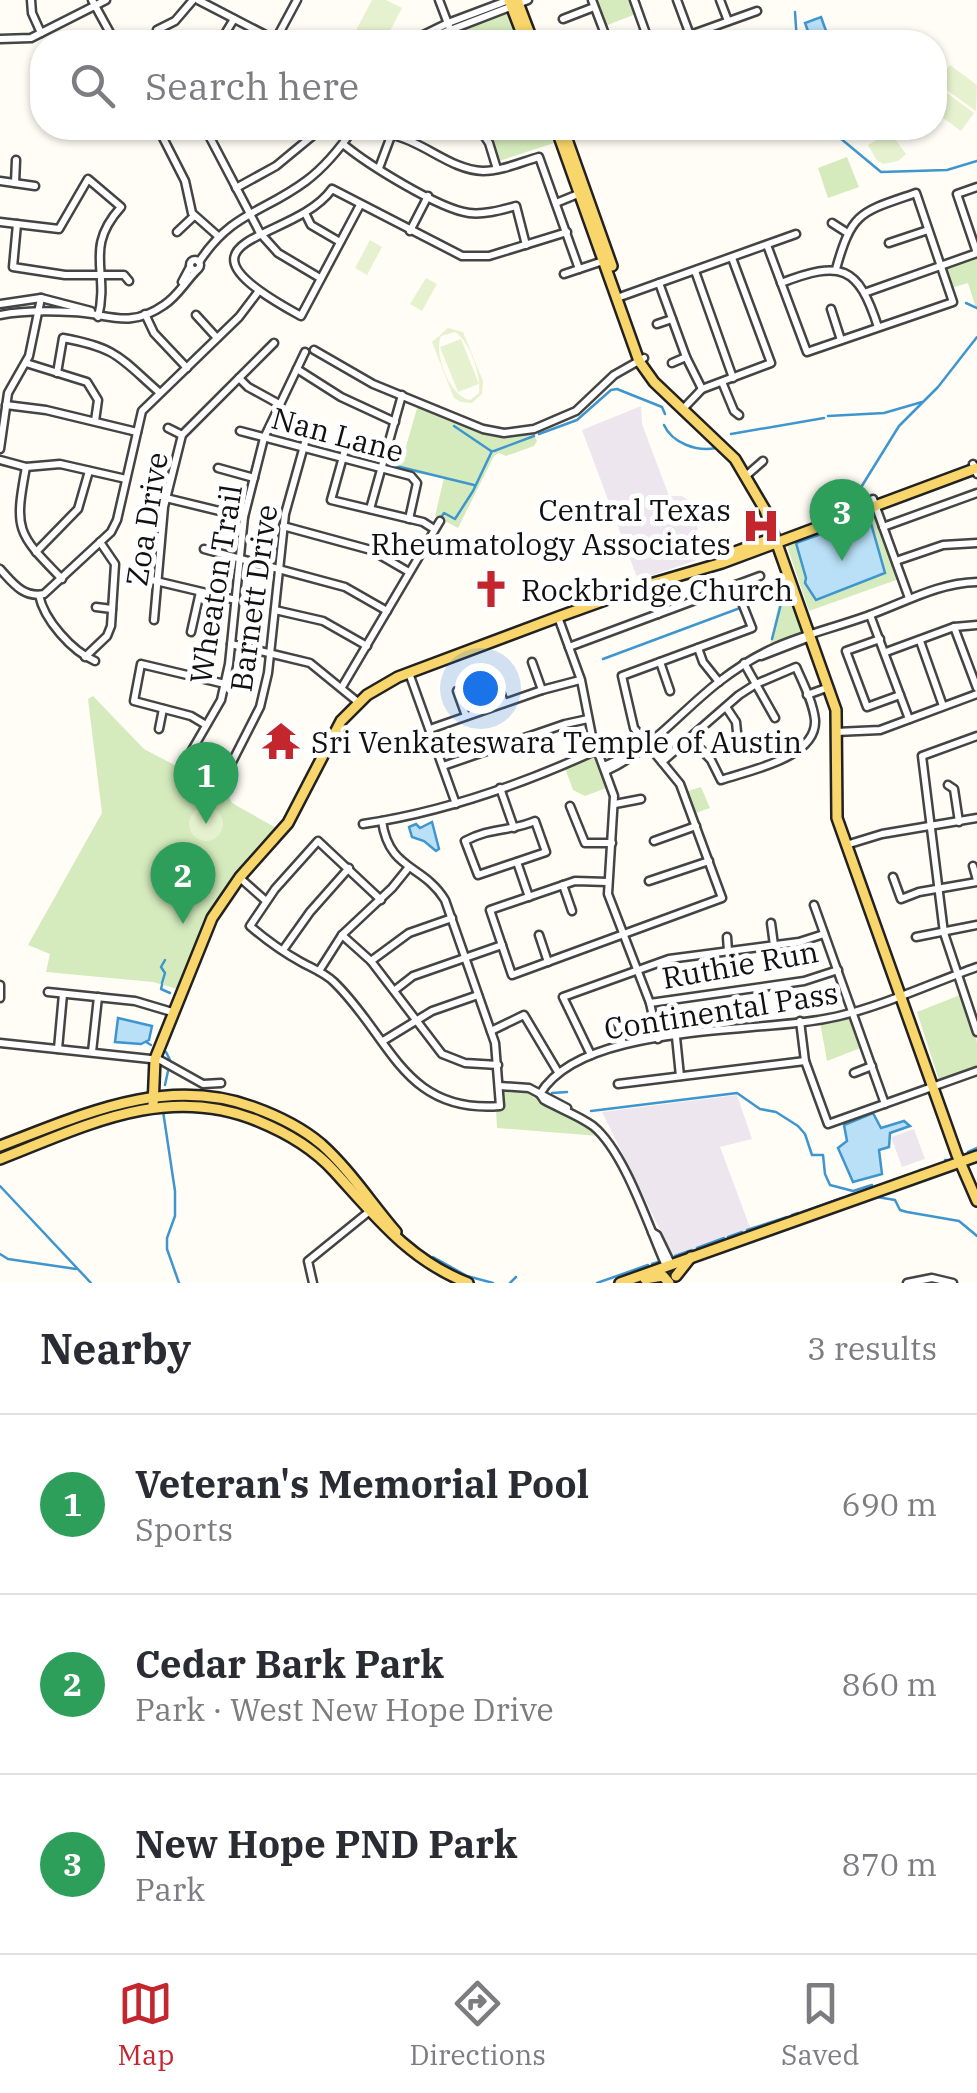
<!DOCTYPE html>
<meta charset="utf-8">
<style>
:root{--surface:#fff;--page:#f7f7f7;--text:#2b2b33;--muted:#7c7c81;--line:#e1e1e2;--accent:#c4262e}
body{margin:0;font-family:"IBM Plex Serif",serif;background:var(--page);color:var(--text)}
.you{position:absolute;left:480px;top:688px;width:35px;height:35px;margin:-25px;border:8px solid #fff;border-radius:50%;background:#1a73e8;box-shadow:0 0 0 15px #1a73e833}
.badge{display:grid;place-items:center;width:65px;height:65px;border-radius:50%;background:var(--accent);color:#fff;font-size:32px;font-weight:700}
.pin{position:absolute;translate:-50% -82px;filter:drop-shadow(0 2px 5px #0008)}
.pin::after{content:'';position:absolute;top:52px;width:35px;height:30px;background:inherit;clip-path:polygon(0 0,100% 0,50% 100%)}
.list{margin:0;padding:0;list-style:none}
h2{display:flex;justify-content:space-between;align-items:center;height:130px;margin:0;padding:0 40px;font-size:42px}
h2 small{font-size:32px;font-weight:400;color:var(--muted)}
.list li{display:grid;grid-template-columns:65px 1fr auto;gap:30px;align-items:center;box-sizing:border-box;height:180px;padding:0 40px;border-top:2px solid var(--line)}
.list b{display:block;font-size:38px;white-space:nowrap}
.list p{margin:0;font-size:32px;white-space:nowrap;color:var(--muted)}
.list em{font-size:32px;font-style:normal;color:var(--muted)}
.icon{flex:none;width:55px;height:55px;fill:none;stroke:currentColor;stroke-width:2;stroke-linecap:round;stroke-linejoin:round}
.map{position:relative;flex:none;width:977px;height:1283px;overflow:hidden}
.search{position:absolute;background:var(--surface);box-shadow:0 2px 8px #0004;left:30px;right:30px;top:30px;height:110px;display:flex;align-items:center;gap:25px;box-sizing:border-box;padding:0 35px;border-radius:40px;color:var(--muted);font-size:38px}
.sheet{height:670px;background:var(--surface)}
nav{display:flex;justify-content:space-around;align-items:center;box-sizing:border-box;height:140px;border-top:2px solid var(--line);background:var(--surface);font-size:28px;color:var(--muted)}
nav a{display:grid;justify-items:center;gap:5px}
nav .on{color:var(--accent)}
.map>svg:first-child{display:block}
.industrial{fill:#eee6ef}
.green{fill:#d5ebbd}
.pitch{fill:#e6f2cf;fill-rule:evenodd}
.water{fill:#b9e0f7;stroke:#3f96cf;stroke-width:2.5}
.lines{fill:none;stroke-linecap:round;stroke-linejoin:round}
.stream{stroke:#3f96cf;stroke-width:2.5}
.minor-casing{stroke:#444;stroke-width:11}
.major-casing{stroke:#222;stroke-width:14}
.minor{stroke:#fff;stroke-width:6}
.major{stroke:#f9d66b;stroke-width:9}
.labels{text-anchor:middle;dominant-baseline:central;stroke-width:10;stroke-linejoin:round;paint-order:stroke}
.street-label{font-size:30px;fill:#111;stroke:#fff}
.poi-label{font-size:30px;fill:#111;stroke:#fff;text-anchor:start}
</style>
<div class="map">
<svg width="977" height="1283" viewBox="0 0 977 1283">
<rect width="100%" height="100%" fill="#fffdf5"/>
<g class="industrial">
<polygon points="641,406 642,424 669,496 682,496 690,502 706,557 638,580 582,430"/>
<polygon points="737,1095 752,1139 720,1147 751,1230 674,1258 602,1112"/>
<polygon points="914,1129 925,1159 902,1167 891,1137"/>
</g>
<g class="green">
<polygon points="596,0 630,0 636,14 605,26"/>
<polygon points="509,9 521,42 458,42 455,30"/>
<polygon points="483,128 552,128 557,142 499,161"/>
<polygon points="847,157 859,187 828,198 818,168"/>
<polygon points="977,256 977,311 968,283 951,288 945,269"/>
<polygon points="418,405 496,435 533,433 537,441 534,446 506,456 499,453 494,456 458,528 435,516 444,478 385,468 388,446 405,450"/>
<polygon points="874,509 899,579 809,611 786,543"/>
<polygon points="793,592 806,631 770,645 780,597"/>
<polygon points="93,696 144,749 226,792 232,803 280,830 244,869 211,912 177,989 153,982 46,972 50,954 28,945 102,813 88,699"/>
<polygon points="596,755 609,787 585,796 573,790 565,768"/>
<polygon points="701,787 710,808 693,814 685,792"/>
<polygon points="960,995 977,1042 977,1067 939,1080 917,1012"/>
<polygon points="849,1016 863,1047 827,1061 820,1022"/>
<path d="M 503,1089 C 535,1088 576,1115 599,1136 L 497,1128 L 496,1110 L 505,1107 Z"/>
</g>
<g class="pitch">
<polygon points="372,0 386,0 402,8 384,42 365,42 353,36"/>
<polygon points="950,65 977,85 976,111 937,83"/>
<polygon points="936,85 974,113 961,131 935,112"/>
<polygon points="890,132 906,154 898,161 883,164 876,159 868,145"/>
<polygon points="370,240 382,247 367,275 355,268"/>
<polygon points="426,278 437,284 422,311 410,304"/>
<path d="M 448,328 L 463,332 L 483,381 L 482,394 L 472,403 L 461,402 L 454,398 L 432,342 ZM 455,332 C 469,340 482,376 479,393 L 470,400 C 450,397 433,353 441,336 Z"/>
<polygon points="461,339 479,384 458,392 440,347"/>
<circle cx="206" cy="824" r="17"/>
</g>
<g class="water">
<polygon points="821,17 830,42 812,42 805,23"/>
<polygon points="865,518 870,520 885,573 816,600 805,583 806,578 796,543"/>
<polygon points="432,822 439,849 436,851 424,841 412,837 409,827 416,824 420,828"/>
<polygon points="118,1018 152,1026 149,1040 141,1044 115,1042"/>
<polygon points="873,1113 881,1128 904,1121 910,1126 890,1133 889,1147 879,1150 882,1174 853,1182 838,1148 847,1141 844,1125"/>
</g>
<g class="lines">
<g class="stream">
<polyline points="795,12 797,42"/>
<polyline points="642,128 649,134 666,128"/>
<polyline points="828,128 881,172 947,170 977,161"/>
<polyline points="966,303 977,308"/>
<polyline points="828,416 884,413 922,402"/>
<path d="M 664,425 C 672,443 697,452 716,448"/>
<polyline points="454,426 491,451"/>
<polyline points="539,434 577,420 611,390 617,389 662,407 665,414"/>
<polyline points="731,434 824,418"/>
<polyline points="494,451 534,436"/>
<polyline points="388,464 474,485"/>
<polyline points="859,498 860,489 899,426 938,387 977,337"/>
<polyline points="442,516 444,513 455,519 473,491 492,451"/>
<polyline points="748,605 788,591"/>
<polyline points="772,639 784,592"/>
<polyline points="603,659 740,608"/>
<polyline points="162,983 165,973 161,967 165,960"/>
<polyline points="162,985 161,989 170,993"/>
<polyline points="146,1042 151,1045"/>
<polyline points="166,1052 170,1060"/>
<polyline points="165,1085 168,1071"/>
<polyline points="552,1093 567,1092"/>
<polyline points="163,1111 175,1191 175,1216 167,1238 167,1249 179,1283"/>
<polyline points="591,1111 737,1093 760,1109 776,1112 798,1126 805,1134 812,1155 823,1155 825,1174 830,1185 853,1191 872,1185"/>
<polyline points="968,1152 977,1148"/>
<polyline points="945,1160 951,1160"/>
<polyline points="920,1170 926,1169"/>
<polyline points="913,1173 915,1172"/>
<polyline points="888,1182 908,1175"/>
<polyline points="0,1186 91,1283"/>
<polyline points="858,1193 880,1185"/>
<polyline points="848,1196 853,1194"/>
<polyline points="877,1197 895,1200 900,1210 907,1212 959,1221 977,1236"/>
<polyline points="803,1212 842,1198"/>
<polyline points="792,1215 798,1213"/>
<polyline points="747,1230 787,1217"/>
<polyline points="728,1237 742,1232"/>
<polyline points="697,1248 724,1238"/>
<polyline points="0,1254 8,1259 76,1269"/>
<polyline points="675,1256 692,1250"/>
<polyline points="433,1257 467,1276 493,1283"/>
<polyline points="652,1264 658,1262"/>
<polyline points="510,1283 516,1277"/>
<polyline points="597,1283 648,1265"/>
</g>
<g class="minor-casing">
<g id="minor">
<polyline points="31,0 32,13 41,33"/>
<polyline points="92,0 115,42"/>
<polyline points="198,0 279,42"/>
<polyline points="439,0 455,42"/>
<polyline points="592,0 608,42"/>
<polyline points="634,0 649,42"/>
<polyline points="677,0 690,35 757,11"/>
<polyline points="720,0 728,21"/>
<polyline points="563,19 594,7"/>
<polyline points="157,30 175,21 193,0"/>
<polyline points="0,39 31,38 106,0"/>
<polyline points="275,41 297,0"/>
<polyline points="220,42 234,19"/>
<polyline points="409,42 448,23 509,0"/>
<polyline points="419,42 528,0"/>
<polyline points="158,128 185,181 192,213 218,236"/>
<polyline points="205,128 260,233 278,253 320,278"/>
<polyline points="254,128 259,130 262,128"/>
<polyline points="479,128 489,143 497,169"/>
<path d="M 393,135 C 424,142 451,170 483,171 C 502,171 521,162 539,157 L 579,269"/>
<path d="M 343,144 C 367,164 439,209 469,213 C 484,215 501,210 516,206 L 526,245"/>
<polyline points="379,168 394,128"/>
<polyline points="0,181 35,186"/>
<polyline points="15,183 16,160"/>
<polyline points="236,188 276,166 322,128"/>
<polyline points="556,203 583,192"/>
<path d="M 360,205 L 301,316 C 152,235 293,244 332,189 L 462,256 L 489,256 L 567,232"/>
<polyline points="305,213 311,225 340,242"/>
<path d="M 0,222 L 59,229 L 88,179 L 121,207 C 83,249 110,271 98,317"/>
<polyline points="832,223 846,232"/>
<polyline points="17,224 13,267 65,275 124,275 129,281"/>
<polyline points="410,231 428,196"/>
<polyline points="177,232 194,216"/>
<polyline points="889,243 928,230"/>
<path d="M 767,245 L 807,352 L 953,302 L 916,193 C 861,212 852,211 836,269"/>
<polyline points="977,253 957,194 977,187"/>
<circle cx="195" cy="265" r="5"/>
<path d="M 199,262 C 232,212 263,213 306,181 C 326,166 341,147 354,128"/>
<polyline points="695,271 733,378"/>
<polyline points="564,274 603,261"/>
<polyline points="182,282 190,267"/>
<polyline points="659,283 686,357 702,389"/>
<path d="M 781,283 C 841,260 858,265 878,327"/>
<polyline points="867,292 977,253"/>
<polyline points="617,298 796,234"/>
<polyline points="0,304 41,298 91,311"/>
<polyline points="831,309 841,340"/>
<polyline points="145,314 154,333 187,368"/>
<path d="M 0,315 C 20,311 51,311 72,312 C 108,313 128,330 164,305 C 178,296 185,282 197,270"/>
<polyline points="196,315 217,338"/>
<polyline points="657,324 672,319"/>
<polyline points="314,350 373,384 483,429 504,433 534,429 576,411 614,375 644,358"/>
<polyline points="26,363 87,382 98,400 95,421"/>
<polyline points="672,363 686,357"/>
<polyline points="297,369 341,397 395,422"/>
<path d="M 57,373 L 63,338 C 118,348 120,358 160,393"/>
<polyline points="239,378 248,387 279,404"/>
<polyline points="722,382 734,411 739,415"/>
<polyline points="6,405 46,410 137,432"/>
<polyline points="683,409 702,389 771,363 732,258"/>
<polyline points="168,428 182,435"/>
<polyline points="240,431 411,476 417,483 409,519"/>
<polyline points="346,446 331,500 423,522 434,529"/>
<polyline points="0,449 8,393 29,356 41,298"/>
<polyline points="0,460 26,467 60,464 126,479"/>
<polyline points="973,464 977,474"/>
<path d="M 26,467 C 14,531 17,533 62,579"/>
<polyline points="218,468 254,478"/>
<polyline points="747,475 763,461"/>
<polyline points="166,498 244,517"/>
<polyline points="873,499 909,598"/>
<polyline points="370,509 402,395"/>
<polyline points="283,526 371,550 409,572"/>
<polyline points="883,527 977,493"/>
<polyline points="204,549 345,587 387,611"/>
<polyline points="36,552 78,509 89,471"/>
<polyline points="896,561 943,545 977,543"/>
<path d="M 0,569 C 13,583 23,598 44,594 L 111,532 L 117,520 L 142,411 L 239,317 L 258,292"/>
<polyline points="139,577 236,600"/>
<polyline points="647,585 658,614"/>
<path d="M 39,595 C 44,620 72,651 95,661"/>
<polyline points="96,607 112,609"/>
<polyline points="275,610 323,621 367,646"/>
<polyline points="870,615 909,719"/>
<polyline points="558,617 581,680 592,736 614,796 608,894 650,1003 658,1039"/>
<polyline points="154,620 164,507 182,435 274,343"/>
<polyline points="954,627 977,688"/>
<polyline points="191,632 200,592"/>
<polyline points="880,639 846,651 867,707 900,695"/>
<polyline points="920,641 943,706"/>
<polyline points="231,644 310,663 359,703"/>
<polyline points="569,647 760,576"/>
<polyline points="698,648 703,662 719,682"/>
<polyline points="886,652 954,627 977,625"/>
<polyline points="761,656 810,637"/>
<polyline points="85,657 107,636 111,626 115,564 100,542"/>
<polyline points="532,662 542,690"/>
<polyline points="660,662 670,691"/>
<polyline points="744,663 775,718"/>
<polyline points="409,673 456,804"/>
<polyline points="495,676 504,703"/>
<polyline points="342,687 440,521"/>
<polyline points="457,691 466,716"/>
<polyline points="807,695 829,687"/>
<polyline points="726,707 736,722 737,732"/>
<polyline points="206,725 191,716 134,701 141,664 225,684"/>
<polyline points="159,729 163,709"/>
<polyline points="430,729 542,690 580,680"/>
<polyline points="836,732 880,730 977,694"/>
<polyline points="977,736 922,756 944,933 977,1032"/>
<polyline points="193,749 228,770 260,707 268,673 285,514 309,428"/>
<path d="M 662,762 L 739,695 L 756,684 L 796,667 C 803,683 813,702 815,720 C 817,758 750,770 721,780 L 711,760 L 690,738"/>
<polyline points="184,764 221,700 229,664 244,517 264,438 305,352"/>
<polyline points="443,766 565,724 588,719"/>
<polyline points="604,766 633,753"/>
<path d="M 606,771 C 649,752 682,710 720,681 C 773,640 807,637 867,616 C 904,603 937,583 977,582"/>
<polyline points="948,785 954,789 959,822"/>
<polyline points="500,788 514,828"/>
<polyline points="615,804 641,799"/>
<polyline points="570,806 585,843 612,843"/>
<path d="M 535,821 L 546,852 L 478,875 L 465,841 C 491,827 509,832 535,821 Z"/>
<path d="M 363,824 C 444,812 523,784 597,750"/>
<polyline points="654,841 696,826"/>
<polyline points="846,845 882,834 977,818"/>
<polyline points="517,862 529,897"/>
<polyline points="973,866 977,880"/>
<polyline points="893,877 901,899 919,892 977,882"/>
<polyline points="240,878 266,901"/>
<polyline points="649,881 709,861"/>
<polyline points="608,882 575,881 490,910 512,975 722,898 680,784 634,728 622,676 752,628 735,585"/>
<polyline points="563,885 572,911"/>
<path d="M 381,900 L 318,841 L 275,889 L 250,926 C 265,939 283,952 301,962 C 312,968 325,973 334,982 C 391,1037 403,1114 500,1106 L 495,1043 L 445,900 C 423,864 389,871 382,821"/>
<polyline points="814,905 885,1104"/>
<polyline points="771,923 774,945"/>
<polyline points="342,935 371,961 442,1054 465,1063 498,1065"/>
<polyline points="539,935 548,962"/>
<polyline points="727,937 728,951"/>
<polyline points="916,937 977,925"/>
<polyline points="283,950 310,912 349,868"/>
<polyline points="371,961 409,933 452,918"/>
<polyline points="319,971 342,935 392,888 409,867"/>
<polyline points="0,985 0,998"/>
<polyline points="395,990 413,976 502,945"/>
<polyline points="48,992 135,1001 172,1012"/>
<polyline points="650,1003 804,981 838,970"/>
<polyline points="617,1019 623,1044"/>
<polyline points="800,1021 805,1061 828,1124 977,1071"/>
<polyline points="491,1031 524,1015 558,1072"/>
<polyline points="676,1037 680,1076"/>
<polyline points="383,1041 432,1011 478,995"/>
<polyline points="0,1043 160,1060 203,1084 221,1083"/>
<polyline points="58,1049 63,994"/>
<polyline points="92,1052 98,997"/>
<polyline points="591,1055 563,997 669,959 799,942 824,934"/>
<polyline points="854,1073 872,1066"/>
<polyline points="618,1084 805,1061"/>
<polyline points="499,1086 529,1088 567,1108"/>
<path d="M 540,1094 C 583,1021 762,1035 839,1016 C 885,1005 932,983 977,967"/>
<path d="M 540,1094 L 544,1100 C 560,1109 578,1115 593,1126 C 625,1152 649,1228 666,1266"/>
<polyline points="652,1232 657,1235 671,1264"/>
<polyline points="313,1283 308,1261 371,1210"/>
<polyline points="907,1283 932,1278 953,1283"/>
</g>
</g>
<g class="major-casing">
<g id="major">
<polyline points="509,0 525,42"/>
<polyline points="517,0 533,42"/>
<polyline points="556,128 639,361 654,382 735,459 765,510 836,710 837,818 957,1155 977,1201"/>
<polyline points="563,128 612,266"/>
<polyline points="724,556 770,539"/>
<polyline points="153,1106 155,1059 212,918 240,877 288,823 341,721 367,695 398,677 558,617 647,585 722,563 977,468"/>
<path d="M 0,1146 C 82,1115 165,1075 253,1107 C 278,1116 301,1127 321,1144 C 350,1170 371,1203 396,1232"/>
<path d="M 0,1159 C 85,1126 166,1083 258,1121 C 285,1132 314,1149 334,1171 C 375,1216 409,1260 468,1283"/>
<polyline points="676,1276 691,1257"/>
<polyline points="645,1279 663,1276 669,1283"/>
<polyline points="620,1283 977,1156"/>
</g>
</g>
<use href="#minor" class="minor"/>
<use href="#major" class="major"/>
</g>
<defs>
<g id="hospital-bare" transform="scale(3)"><path d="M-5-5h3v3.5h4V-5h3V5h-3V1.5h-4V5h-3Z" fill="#c4262e" stroke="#fff" stroke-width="2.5" paint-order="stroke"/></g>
<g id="church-bare" transform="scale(3)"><path d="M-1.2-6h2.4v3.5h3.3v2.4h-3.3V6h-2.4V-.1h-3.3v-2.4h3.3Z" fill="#c4262e" stroke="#fff" stroke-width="2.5" paint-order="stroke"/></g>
<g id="temple-bare" transform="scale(3)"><path d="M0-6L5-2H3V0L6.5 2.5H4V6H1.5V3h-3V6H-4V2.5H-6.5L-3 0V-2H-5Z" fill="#c4262e" stroke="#fff" stroke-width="2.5" paint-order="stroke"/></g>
</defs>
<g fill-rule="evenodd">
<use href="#hospital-bare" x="761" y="526"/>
<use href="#church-bare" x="491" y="589"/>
<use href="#temple-bare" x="281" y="741"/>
</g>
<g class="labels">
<g class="street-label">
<text transform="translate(338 434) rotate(15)">Nan Lane</text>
<text transform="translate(146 519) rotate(-81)">Zoa Drive</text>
<text transform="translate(215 584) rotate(-81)">Wheaton Trail</text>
<text transform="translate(253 598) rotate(-82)">Barnett Drive</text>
<text transform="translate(740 964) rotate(-10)">Ruthie Run</text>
<text transform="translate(721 1010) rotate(-9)">Continental Pass</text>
</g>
<g class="poi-label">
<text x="731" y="509" text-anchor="end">Central Texas<tspan x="731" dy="34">Rheumatology Associates</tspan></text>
<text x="521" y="589">Rockbridge Church</text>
<text x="311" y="741">Sri Venkateswara Temple of Austin</text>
</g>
</g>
</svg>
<div class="you"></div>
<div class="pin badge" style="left:206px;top:824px;background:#2e9e5b">1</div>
<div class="pin badge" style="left:183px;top:924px;background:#2e9e5b">2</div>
<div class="pin badge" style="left:842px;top:561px;background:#2e9e5b">3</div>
<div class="search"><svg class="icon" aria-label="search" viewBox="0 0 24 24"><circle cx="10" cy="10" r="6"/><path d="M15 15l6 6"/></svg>Search here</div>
</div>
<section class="sheet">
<h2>Nearby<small>3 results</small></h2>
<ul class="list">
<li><span class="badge" style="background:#2e9e5b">1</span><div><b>Veteran's Memorial Pool</b><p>Sports</p></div><em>690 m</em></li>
<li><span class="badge" style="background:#2e9e5b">2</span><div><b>Cedar Bark Park</b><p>Park · West New Hope Drive</p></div><em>860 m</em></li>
<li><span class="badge" style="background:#2e9e5b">3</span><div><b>New Hope PND Park</b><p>Park</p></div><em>870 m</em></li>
</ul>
</section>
<nav>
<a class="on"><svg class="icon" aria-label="map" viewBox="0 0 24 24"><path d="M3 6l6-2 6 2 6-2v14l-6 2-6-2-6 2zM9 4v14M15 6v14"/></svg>Map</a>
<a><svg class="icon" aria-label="directions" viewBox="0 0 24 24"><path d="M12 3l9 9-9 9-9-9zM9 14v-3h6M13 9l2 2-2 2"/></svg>Directions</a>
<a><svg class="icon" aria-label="saved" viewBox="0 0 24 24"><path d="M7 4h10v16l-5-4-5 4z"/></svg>Saved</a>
</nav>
